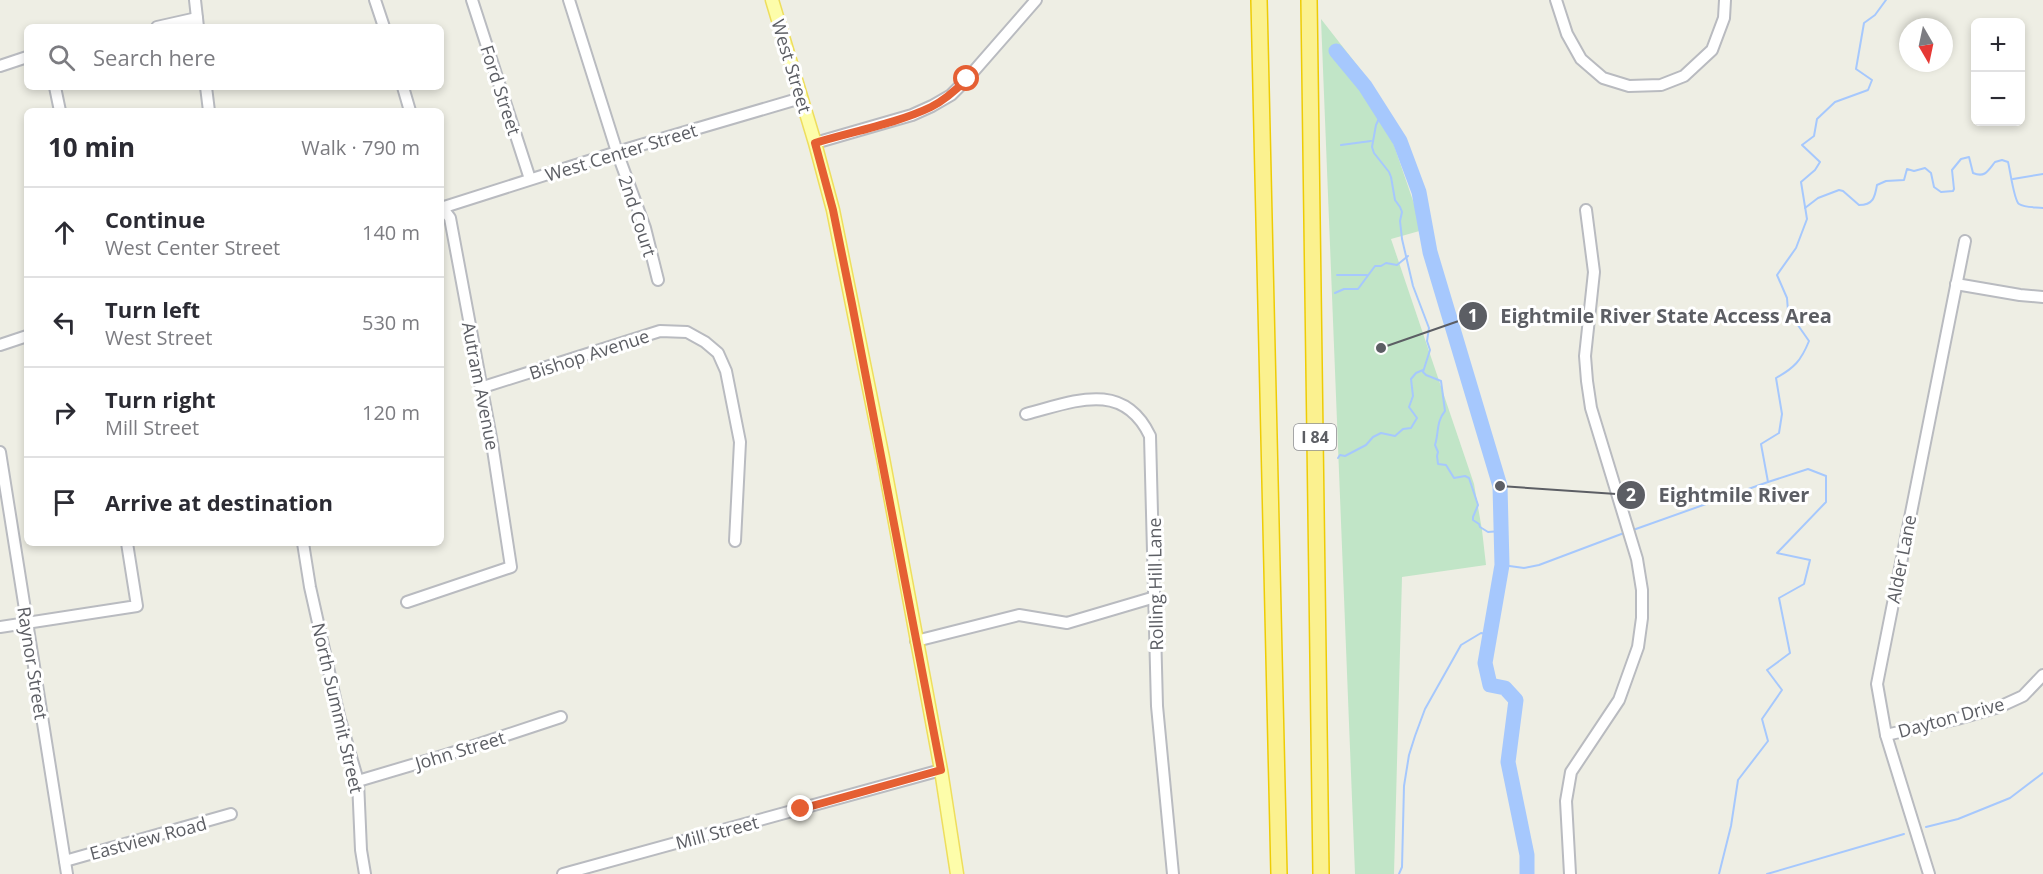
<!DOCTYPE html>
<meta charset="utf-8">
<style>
:root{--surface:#fff;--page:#f2f2f3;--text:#2b2b33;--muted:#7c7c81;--line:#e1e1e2}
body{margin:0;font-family:"Open Sans",sans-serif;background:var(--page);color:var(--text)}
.controls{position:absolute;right:18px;top:18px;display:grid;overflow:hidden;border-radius:9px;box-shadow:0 3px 9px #0003}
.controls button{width:54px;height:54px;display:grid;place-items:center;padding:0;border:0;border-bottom:2px solid var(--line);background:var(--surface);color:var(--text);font:30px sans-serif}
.compass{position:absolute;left:1899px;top:18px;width:54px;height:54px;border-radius:50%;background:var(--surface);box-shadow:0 3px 9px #0003;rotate:171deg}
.stop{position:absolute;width:18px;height:18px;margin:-14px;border:4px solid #e55f33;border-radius:50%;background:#fff}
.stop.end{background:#e55f33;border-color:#fff;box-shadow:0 2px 6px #0008}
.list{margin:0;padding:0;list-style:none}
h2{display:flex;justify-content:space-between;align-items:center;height:78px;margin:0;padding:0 24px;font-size:26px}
h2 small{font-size:20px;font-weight:400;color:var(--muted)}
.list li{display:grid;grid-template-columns:39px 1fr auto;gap:18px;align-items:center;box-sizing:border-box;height:90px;padding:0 24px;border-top:2px solid var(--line)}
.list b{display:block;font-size:22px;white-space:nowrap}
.list p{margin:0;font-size:20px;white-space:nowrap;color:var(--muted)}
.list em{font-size:20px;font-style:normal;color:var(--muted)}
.icon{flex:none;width:33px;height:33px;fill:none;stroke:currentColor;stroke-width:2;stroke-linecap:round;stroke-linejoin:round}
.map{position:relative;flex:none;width:2043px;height:874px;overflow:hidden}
.search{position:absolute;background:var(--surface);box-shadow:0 3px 9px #0003;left:24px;top:24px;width:420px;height:66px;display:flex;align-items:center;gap:15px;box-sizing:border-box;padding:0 21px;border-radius:9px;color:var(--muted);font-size:22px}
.panel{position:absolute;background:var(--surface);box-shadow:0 3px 9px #0003;left:24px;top:108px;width:420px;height:438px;border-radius:9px}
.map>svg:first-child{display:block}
.green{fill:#c1e5c7}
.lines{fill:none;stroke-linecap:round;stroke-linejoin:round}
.stream{stroke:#a6c8fd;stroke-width:2}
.river{stroke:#a6c8fd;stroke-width:15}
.minor-casing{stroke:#b9bbc0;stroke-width:14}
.major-casing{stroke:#eede5d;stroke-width:15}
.highway-casing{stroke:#eecc05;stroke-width:18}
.minor{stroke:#fff;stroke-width:10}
.major{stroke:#fdfdaa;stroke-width:12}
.highway{stroke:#fbf18f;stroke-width:15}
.route{stroke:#e55f33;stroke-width:8}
.labels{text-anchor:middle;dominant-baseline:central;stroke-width:6;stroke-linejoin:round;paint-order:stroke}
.shield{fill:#fff;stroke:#8d8e92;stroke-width:1.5}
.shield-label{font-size:16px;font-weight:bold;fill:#5c5e64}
.street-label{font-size:18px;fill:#5c5e64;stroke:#fff}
.leader{fill:none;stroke:#5c5e64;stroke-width:2}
.callout-dot{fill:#5c5e64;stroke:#fff;stroke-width:2}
.mark-label{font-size:18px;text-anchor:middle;font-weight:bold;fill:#fff}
.callout-label{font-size:20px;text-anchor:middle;font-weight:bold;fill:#5c5e64;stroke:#fff;stroke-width:6;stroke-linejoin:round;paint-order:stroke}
</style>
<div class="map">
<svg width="2043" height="874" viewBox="0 0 2043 874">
<rect width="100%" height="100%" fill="#eeeee4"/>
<polygon class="green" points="1321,19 1364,74 1384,116 1423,230 1391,239 1474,484 1482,530 1486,565 1402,577 1394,874 1355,874"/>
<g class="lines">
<g class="stream">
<path d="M 1382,112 L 1376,125 L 1372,147 L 1374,153 L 1389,172 L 1391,177 L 1395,200 L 1400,207 L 1402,212 L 1400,221 L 1402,239 L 1413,286 L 1429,328 L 1427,341 L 1430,350 L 1423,372 L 1426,375 L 1441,381 L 1445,411 C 1436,422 1439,432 1435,445 L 1438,452 L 1437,456 L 1438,464 L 1446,465 L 1454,478 L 1465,476 L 1469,478 L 1478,505 L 1473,517 L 1473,520 L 1479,524 L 1480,527 L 1488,532 L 1501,531"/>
<polyline points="1341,145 1371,141"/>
<polyline points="2013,179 2043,174"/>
<path d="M 1805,208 L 1818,198 L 1839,190 L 1843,191 L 1859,205 C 1874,205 1875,196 1877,185 L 1886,181 L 1904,180 L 1907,169 L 1914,171 L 1925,168 L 1931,173 L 1934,187 L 1941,192 L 1953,191 L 1954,189 L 1952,170 L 1961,159 L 1969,157 L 1973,173 C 1985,178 1988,171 1995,162 L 2002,160 L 2008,162 C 2010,169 2014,201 2019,204 C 2025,208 2036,207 2043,208"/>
<polyline points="1337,275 1367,275"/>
<polyline points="1335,293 1344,289 1358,289 1375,266 1381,266 1386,263 1397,265 1408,256"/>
<polyline points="1338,458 1340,455 1345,456 1366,445 1373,437 1381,433 1395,436 1403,429 1411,428 1417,418 1409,407 1413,396 1411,379 1416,373 1423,370"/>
<path d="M 1633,530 L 1768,482 L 1761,444 L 1779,433 L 1782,414 L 1776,378 C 1794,368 1801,361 1809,341 L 1788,311 L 1787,298 L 1777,275 L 1796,248 L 1807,219 L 1801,182 L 1815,170 L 1820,162 L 1802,145 L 1814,136 L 1817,119 L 1835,102 L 1868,90 L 1872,80 L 1856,69 L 1864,23 L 1875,15 L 1886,0"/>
<polyline points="1502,565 1524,568 1539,565 1624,533"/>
<polyline points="1926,827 1958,819 2010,798 2043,773"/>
<polyline points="1399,874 1402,867 1404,786 1409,755 1415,736 1425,709 1461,645 1481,633 1490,635"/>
<polyline points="1719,874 1731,826 1738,780 1768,741 1762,719 1782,690 1767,670 1790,653 1779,598 1804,584 1810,560 1777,553 1826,502 1826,476 1808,469 1768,482"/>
<polyline points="1767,874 1904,834"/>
</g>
<polyline class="river" points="1336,51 1365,86 1400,141 1419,192 1430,252 1500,486 1502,565 1485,663 1490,685 1505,688 1516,700 1508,762 1527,855 1527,874"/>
<g class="minor-casing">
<g id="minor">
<polyline points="195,0 198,27"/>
<polyline points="375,0 384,27"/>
<polyline points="472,0 530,179"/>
<polyline points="569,0 617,152 645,228 658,280"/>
<polyline points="1556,0 1567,34 1581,59 1603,78 1629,86 1661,85 1684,76 1712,50 1724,18 1725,0"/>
<polyline points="157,27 197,18"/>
<polyline points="0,66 27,57"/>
<polyline points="55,87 60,111"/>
<polyline points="206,87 209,111"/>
<polyline points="403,87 410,111"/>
<polyline points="815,143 912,115 932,106 951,95 967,79 1036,0"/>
<polyline points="441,208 617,152 801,98"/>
<polyline points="1956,284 2020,295 2043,297"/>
<polyline points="0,345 27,336"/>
<polyline points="480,388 660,331 687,332 705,342 718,353 726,371 740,442 735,541"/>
<path d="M 1026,414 C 1073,402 1123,379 1150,436 L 1157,706 L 1173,874"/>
<polyline points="0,452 67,874"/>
<polyline points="303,543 310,587 339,716 358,781 361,850 365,874"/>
<polyline points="407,602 511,567 492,443 450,218 441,206"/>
<polyline points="0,627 137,606 127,543"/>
<polyline points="916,641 1019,615 1067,623 1155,597"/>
<polyline points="1886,735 1957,719 1999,707 2023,696 2043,675"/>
<polyline points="358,781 449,754 561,717"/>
<polyline points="65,861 231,814"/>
<polyline points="563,874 941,770"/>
<polyline points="1570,874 1566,801 1571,772 1619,700 1638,647 1642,618 1642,590 1637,559 1591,408 1587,381 1585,356 1594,272 1586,210"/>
<polyline points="1929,874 1886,735 1877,684 1965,241"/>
</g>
</g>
<g class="major-casing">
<polyline id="major" points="772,0 815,143 833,210 883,458 941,770 957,874"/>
</g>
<g class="highway-casing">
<g id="highway">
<polyline points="1259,0 1279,874"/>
<polyline points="1309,0 1321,874"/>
</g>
</g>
<use href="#minor" class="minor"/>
<use href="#major" class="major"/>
<use href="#highway" class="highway"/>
</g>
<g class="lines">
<path class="route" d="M 801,809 L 941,770 L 852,304 L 833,210 L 815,143 C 851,132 898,123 931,107 C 945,100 956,90 967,79"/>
</g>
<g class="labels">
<rect class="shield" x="1294" y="424" width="42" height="26" rx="4.5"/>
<g class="shield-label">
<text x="1315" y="437">I 84</text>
</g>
<g class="street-label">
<text transform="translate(792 66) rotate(73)">West Street</text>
<text transform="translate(501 90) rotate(72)">Ford Street</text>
<text transform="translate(621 152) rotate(-17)">West Center Street</text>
<text transform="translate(638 216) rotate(72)">2nd Court</text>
<text transform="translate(589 354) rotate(-18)">Bishop Avenue</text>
<text transform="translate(481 386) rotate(79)">Autram Avenue</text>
<text transform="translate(1901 559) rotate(-79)">Alder Lane</text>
<text transform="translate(1155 584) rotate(-91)">Rolling Hill Lane</text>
<text transform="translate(33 663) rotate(81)">Raynor Street</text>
<text transform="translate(338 708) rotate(77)">North Summit Street</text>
<text transform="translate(1951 717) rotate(-15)">Dayton Drive</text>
<text transform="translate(460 750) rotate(-17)">John Street</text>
<text transform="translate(717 832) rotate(-15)">Mill Street</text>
<text transform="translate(148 838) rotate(-15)">Eastview Road</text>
</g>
</g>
<path class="leader" d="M1381 348L1473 316M1500 486L1631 495"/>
<g class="callout-dot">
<circle cx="1381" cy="348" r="6"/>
<circle cx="1500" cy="486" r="6"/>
<circle cx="1473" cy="316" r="15"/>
<circle cx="1631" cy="495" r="15"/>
</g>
<g class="mark-label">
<text x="1473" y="322">1</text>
<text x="1631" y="501">2</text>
</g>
<g class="callout-label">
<text x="1666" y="323">Eightmile River State Access Area</text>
<text x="1734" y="502">Eightmile River</text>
</g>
</svg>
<div class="controls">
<button>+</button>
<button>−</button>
</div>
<svg class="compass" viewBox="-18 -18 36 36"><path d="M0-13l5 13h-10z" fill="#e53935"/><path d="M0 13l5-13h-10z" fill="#7c7c81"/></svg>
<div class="stop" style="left:967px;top:79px"></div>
<div class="stop end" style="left:801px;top:809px"></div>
<div class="search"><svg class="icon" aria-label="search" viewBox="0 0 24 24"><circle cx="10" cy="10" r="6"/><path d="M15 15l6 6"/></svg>Search here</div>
<section class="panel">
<h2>10 min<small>Walk · 790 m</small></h2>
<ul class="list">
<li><svg class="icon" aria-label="ahead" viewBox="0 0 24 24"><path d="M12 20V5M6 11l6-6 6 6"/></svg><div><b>Continue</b><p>West Center Street</p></div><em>140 m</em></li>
<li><svg class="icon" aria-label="left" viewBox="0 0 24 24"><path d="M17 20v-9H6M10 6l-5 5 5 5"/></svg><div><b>Turn left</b><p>West Street</p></div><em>530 m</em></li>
<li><svg class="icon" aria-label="right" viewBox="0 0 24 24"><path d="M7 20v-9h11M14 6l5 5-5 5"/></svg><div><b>Turn right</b><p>Mill Street</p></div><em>120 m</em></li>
<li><svg class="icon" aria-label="arrive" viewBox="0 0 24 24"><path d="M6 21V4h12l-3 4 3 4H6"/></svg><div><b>Arrive at destination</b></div></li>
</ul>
</section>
</div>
